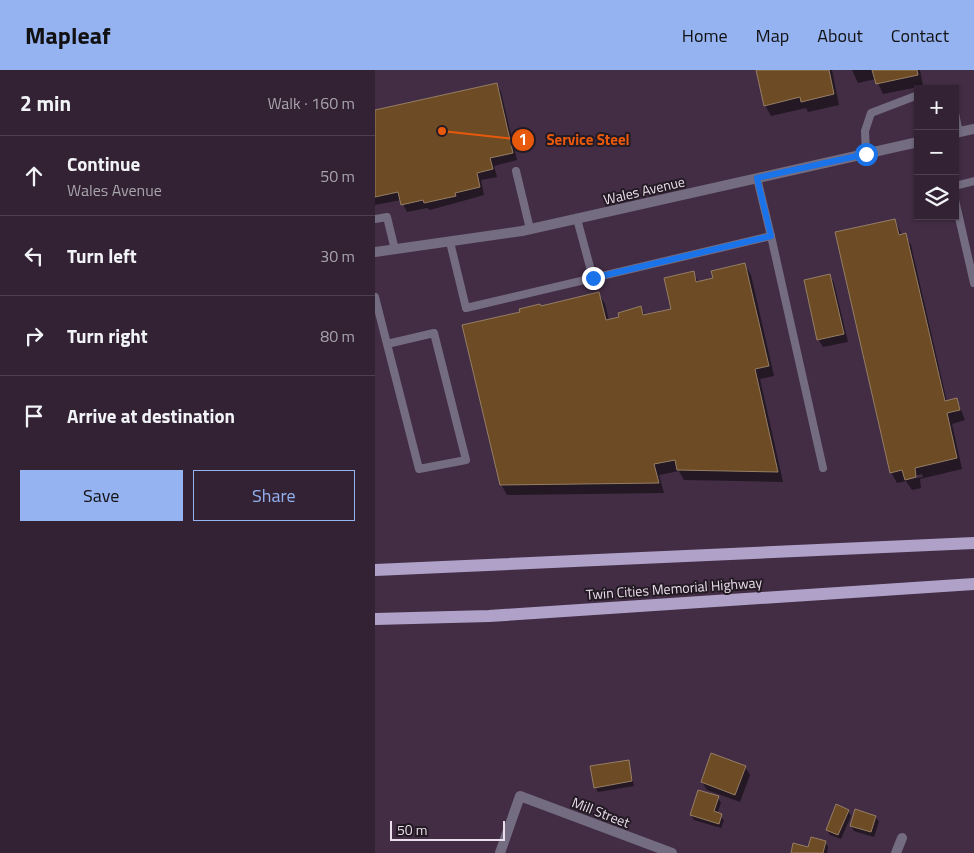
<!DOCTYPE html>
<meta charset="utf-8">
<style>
:root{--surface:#322233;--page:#3a2a3b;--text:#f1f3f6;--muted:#a8a4ac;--line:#4d3f4e;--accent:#95b2f1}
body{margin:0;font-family:"Titillium Web",sans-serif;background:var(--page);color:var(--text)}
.controls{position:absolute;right:15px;top:15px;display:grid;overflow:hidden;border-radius:0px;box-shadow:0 1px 4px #0004}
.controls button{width:45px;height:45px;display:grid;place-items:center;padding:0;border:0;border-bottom:1px solid var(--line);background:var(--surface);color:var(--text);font:25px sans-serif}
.scale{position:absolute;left:15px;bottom:12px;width:115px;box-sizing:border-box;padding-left:5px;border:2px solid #ebdeec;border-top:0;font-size:14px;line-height:18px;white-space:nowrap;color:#ebdeec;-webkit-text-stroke:4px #231a24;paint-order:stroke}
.stop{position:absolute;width:15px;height:15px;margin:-11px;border:4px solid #1a73e8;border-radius:50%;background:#fff}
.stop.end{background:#1a73e8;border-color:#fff;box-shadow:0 1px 5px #0008}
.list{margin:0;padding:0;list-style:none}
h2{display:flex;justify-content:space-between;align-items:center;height:65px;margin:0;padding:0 20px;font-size:21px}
h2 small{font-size:16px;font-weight:400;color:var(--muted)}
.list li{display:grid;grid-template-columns:32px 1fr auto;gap:15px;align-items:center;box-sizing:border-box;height:80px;padding:0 20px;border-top:1px solid var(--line)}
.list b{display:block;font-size:19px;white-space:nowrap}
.list p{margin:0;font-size:16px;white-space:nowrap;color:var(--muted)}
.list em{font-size:16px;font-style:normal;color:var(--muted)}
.actions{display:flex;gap:10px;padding:15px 20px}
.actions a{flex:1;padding:11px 0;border:1px solid var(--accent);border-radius:0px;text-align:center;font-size:18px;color:var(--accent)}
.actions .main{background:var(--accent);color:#111}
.icon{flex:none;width:28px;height:28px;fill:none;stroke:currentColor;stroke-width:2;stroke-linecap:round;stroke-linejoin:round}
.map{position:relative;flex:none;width:599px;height:783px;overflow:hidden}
header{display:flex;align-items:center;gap:30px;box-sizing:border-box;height:70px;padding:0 25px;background:var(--accent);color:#111}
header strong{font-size:24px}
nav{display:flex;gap:28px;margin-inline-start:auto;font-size:18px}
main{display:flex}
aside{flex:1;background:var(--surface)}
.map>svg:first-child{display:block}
.shadow{fill:#0007;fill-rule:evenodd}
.building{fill:#6c4b25;stroke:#967e65}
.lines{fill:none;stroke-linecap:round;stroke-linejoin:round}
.lane{stroke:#746c80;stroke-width:8}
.street{stroke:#746c80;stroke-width:10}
.primary{stroke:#b0a1c9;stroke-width:12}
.route{stroke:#1a73e8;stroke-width:6}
.labels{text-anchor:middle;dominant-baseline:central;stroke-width:4;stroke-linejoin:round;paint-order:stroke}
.street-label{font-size:14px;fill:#ebdeec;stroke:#231a24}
.leader{fill:none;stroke:#e8590c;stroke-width:2}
.callout-dot{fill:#e8590c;stroke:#231a24;stroke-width:2}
.mark-label{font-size:15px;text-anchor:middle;font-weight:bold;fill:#fff}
.callout-label{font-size:15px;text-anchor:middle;font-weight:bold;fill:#e8590c;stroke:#231a24;stroke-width:4;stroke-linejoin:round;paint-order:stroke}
</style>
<header>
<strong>Mapleaf</strong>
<nav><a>Home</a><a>Map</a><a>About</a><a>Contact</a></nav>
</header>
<main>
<aside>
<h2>2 min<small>Walk · 160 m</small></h2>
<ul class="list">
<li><svg class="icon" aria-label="ahead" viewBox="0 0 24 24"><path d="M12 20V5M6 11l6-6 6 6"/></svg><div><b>Continue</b><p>Wales Avenue</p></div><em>50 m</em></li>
<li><svg class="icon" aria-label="left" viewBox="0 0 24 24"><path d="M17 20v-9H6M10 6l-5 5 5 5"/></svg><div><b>Turn left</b></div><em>30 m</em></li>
<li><svg class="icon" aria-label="right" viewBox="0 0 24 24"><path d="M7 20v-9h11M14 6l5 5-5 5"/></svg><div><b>Turn right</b></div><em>80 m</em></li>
<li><svg class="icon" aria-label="arrive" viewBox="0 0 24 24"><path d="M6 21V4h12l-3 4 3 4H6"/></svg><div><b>Arrive at destination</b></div></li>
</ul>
<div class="actions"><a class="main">Save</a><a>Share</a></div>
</aside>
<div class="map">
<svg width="599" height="783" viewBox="0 0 599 783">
<rect width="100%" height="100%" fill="#422d44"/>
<g class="shadow">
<polygon points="382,0 457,0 464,35 433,42 431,38 396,46 390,35"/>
<polygon points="477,0 545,0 548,16 508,24 501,9 483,13"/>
<polygon points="122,14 126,22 142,90 119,96 122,107 106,110 109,125 55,140 52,138 32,142 26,130 0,135 0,42"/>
<path d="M 520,150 L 527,166 L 530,165 L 536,175 L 572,332 L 582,330 L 590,350 L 577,354 L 587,399 L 545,409 L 546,418 L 537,420 L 531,411 L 522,413 L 516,402 ZM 547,404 L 548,407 L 531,410 L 531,408 Z"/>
<polygon points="370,195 376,205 399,306 385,309 408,412 309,410 304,401 284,405 289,423 132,425 126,414 166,238 224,224 230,234 234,251 246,248 266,238 271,246 298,240 318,202 324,213 339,209"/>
<polygon points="455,205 459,213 473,272 448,277 443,269"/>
<polygon points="253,691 259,716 223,722 220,717"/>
<polygon points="370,697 375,705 365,732 332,720 327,712"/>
<polygon points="343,728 346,733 342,744 349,750 346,758 319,750 316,745"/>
<polygon points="473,741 476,746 466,769 455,765 452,760"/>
<polygon points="501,747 504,752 499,767 479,761 476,756"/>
<polygon points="450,772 453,777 452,783 417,783"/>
</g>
<g class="building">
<polygon points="381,0 454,0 459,24 426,32 425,27 389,36"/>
<polygon points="497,0 542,0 543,5 501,14"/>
<polygon points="122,13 138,83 115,88 118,99 102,103 105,117 80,123 81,126 49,133 48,130 26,135 23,122 0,127 0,40"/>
<polygon points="520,149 524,165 531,163 570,331 582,328 585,340 572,343 582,388 540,398 541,407 530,410 527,400 515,403 460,162"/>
<polygon points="370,193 394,296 380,299 403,402 302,400 300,390 279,394 284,413 125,415 87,255 145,242 144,239 165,234 166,236 224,222 231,250 244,247 243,243 266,236 268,245 296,239 289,208 319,201 321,212 338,208 336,201"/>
<polygon points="455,204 469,264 442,270 429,210"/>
<polygon points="336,683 371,696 360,725 326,712"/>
<polygon points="254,690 257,711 219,718 215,696"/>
<polygon points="323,720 344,726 339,741 347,744 344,754 315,745"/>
<polygon points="461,734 474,740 463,765 451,760"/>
<polygon points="480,739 501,746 496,762 475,756"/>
<polygon points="436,767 451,771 448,783 416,783 418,773 433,777"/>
</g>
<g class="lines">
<g class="lane">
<polyline points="564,19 570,19"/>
<polyline points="580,43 584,63"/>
<polyline points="491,84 490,61 496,43 543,25"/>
<polyline points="141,101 155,159"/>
<polyline points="580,116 599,111"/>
<polyline points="580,130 599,213"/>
<polyline points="0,149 12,147 20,180"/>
<polyline points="202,149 218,208"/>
<polyline points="396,166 448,398"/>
<polyline points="75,172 91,238 396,166 382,108"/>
<polyline points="0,227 44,399 91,390 59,263 12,274"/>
</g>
<g class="street">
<polyline points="580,63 599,59"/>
<polyline points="0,182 147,161 543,72"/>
<polyline points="125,783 145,726 297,783"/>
<polyline points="521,783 527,768"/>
</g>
<g class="primary">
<polyline points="0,500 599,473"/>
<polyline points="0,549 114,546 599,514"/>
</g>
</g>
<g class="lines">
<polyline class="route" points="218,208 396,166 382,108 491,84"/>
</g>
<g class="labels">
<g class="street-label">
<text transform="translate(269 120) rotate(-13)">Wales Avenue</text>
<text transform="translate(299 518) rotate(-4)">Twin Cities Memorial Highway</text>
<text transform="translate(226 742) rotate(21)">Mill Street</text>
</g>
</g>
<path class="leader" d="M67 61L148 70"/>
<g class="callout-dot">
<circle cx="67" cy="61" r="5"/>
<circle cx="148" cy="70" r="12"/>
</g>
<g class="mark-label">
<text x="148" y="75">1</text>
</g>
<g class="callout-label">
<text x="213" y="75">Service Steel</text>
</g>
</svg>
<div class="controls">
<button>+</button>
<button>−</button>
<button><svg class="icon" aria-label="layers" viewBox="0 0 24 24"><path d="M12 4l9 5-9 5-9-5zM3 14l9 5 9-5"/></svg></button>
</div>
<div class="scale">50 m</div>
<div class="stop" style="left:491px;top:84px"></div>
<div class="stop end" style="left:218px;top:208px"></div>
</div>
</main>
